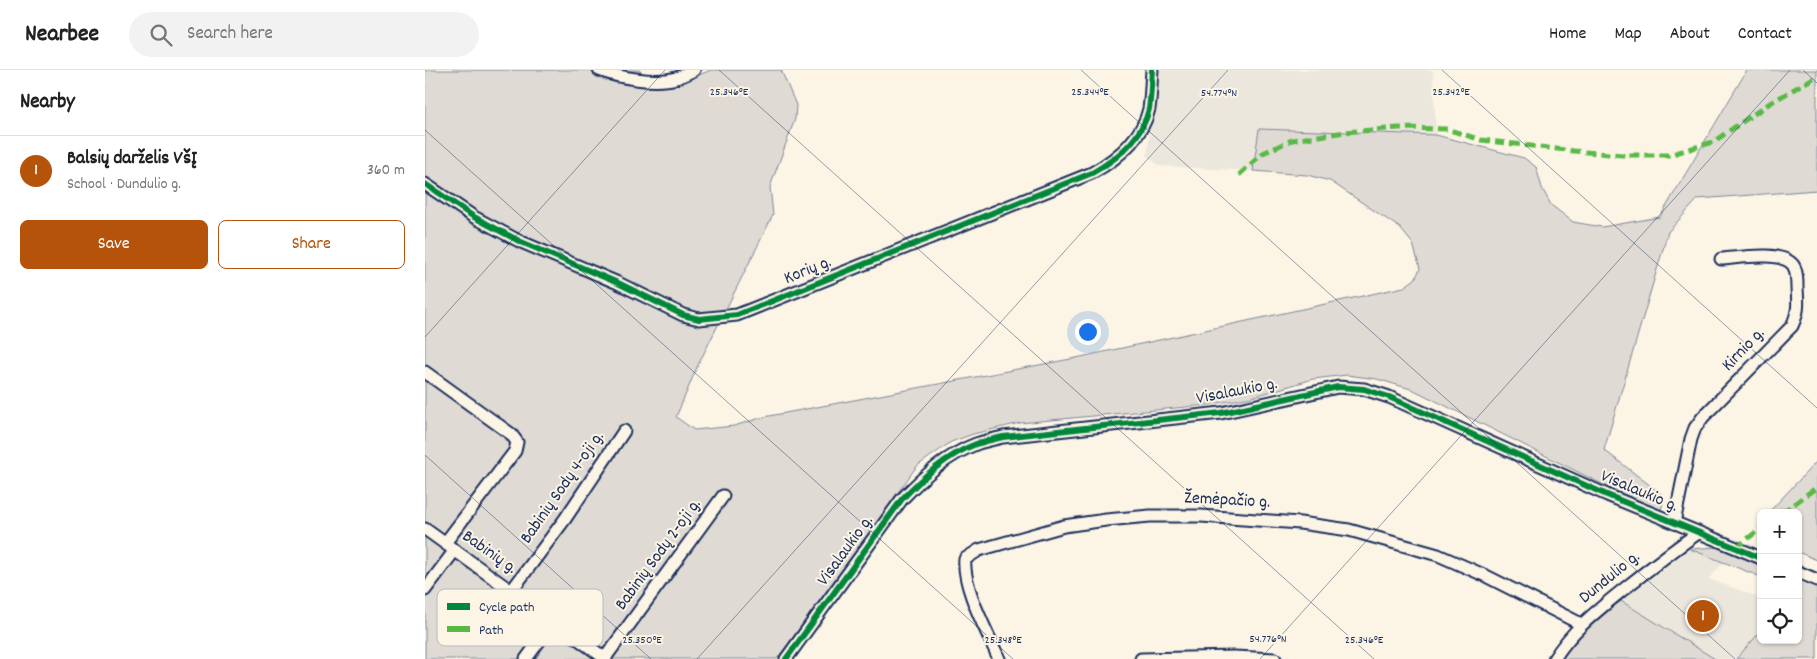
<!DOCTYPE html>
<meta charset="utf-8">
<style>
:root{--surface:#fff;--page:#f2f2f2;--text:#222;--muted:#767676;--line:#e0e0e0;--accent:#b45309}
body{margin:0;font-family:Dekko,sans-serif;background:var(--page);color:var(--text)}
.controls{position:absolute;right:15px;bottom:15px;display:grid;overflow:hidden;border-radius:8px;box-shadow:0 1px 4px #0004}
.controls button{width:45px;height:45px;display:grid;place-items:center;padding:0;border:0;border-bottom:1px solid var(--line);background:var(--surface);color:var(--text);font:25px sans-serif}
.you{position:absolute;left:662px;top:261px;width:18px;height:18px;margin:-12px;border:4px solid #fff;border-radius:50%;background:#1a73e8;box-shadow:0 0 0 8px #1a73e833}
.badge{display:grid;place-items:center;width:32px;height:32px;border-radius:50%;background:var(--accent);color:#fff;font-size:16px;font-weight:700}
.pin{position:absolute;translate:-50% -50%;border:2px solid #fff;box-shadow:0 1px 5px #0006}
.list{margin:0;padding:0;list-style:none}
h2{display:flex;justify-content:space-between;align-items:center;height:65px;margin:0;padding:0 20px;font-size:21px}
h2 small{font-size:16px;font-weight:400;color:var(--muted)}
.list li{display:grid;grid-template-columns:32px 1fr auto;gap:15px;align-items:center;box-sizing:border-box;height:70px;padding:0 20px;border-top:1px solid var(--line)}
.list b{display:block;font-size:19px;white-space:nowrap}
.list p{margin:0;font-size:16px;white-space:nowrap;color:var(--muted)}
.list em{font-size:16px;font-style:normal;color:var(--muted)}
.actions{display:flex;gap:10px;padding:15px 20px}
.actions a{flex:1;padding:11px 0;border:1px solid var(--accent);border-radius:8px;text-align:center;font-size:18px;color:var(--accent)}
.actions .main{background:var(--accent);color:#fff}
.icon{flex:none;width:28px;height:28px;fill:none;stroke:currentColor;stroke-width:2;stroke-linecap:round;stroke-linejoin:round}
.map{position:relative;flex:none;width:1392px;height:589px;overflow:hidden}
header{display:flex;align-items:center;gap:30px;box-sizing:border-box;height:70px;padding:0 25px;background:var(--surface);border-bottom:1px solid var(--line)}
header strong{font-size:24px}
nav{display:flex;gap:28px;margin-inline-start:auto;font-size:18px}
.search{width:350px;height:45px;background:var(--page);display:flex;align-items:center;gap:12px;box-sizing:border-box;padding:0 18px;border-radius:28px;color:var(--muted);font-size:19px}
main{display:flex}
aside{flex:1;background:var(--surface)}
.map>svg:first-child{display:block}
.built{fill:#ece7dc}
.green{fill:#dfdbd4;stroke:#7d8599}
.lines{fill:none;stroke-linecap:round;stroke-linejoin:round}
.minor-casing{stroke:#1b2f5e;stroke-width:15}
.minor{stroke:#fcf5e5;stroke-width:11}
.quiet{stroke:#58b947;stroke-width:5;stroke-dasharray:10 5;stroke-linecap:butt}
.cycleway-casing{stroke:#fcf5e5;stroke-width:9}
.cycleway{stroke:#00873e;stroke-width:6}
.ticks{fill:none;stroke:#1b2f5e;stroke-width:1;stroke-opacity:0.45}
.labels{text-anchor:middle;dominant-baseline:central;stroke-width:4;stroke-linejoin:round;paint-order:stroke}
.street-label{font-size:18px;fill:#1b2f5e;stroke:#fcf5e5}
.key{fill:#fcf5e5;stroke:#b8babc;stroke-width:1}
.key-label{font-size:14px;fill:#1b2f5e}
.ticks-label{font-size:12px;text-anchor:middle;fill:#1b2f5e;stroke:#fcf5e5;stroke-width:4;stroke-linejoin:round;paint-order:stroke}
</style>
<header>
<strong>Nearbee</strong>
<div class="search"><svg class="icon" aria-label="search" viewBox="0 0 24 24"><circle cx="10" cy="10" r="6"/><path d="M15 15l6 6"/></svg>Search here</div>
<nav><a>Home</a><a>Map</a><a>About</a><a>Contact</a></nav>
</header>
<main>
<aside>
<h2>Nearby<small></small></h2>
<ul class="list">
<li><span class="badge">1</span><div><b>Balsių darželis VšĮ</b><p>School · Dundulio g.</p></div><em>360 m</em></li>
</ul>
<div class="actions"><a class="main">Save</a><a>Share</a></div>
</aside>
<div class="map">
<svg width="1392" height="589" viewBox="0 0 1392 589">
<rect width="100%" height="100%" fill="#fcf5e5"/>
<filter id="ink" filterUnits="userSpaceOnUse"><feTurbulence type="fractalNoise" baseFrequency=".02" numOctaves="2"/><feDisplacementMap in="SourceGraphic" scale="10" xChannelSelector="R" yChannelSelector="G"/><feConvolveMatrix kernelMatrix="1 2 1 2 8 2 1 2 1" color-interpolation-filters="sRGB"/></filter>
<g filter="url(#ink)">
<g class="built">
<polygon points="732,0 1008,0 1011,65 835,59 828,101 735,96 722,86"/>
<polygon points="1265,479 1299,492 1284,509 1336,528 1336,561 1311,589 1290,589 1196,531"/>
</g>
<g class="green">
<polygon points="0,0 214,0 221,6 234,14 252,14 286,0 356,0 371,35 370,49 345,117 348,145 272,297 251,347 269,360 309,356 339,347 651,288 979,217 990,209 995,199 988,174 975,158 905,111 882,105 828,101 834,59 1011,65 1099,88 1111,97 1117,118 1126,135 1148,152 1177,157 1235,147 1322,0 1392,0 1392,120 1273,129 1243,162 1179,380 1235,423 1239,430 1235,443 989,320 952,309 922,305 888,309 827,327 782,335 595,353 548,364 526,372 492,396 352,589 0,589"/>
<polygon points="1392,391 1392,490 1373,482 1373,443 1343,443"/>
<polygon points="1291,477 1336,494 1336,507 1265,479"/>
<polygon points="1373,508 1392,516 1392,589 1311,589 1336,561 1336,570 1373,570"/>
<path d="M 1196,531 L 1290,589 L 1135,589 C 1152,566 1171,547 1196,531 Z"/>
</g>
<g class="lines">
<g class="minor-casing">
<g id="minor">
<path d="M 174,0 C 194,8 231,14 251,8 C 257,6 263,3 269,0"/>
<path d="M 0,114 L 49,147 L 94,171 L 193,213 L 258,245 L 274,249 L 312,245 L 667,103 C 692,89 717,69 724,39 C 726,26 726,12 727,0"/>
<polyline points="0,302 86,364 92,372 90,381 20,473"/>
<path d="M 1249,453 L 1266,369 L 1270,358 L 1278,347 L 1367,256 C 1374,241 1373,234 1372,218 C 1372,210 1372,201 1368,195 C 1357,180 1313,188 1296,189"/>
<polyline points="0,459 181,589"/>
<polyline points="1373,502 1392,510"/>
<polyline points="0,520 30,480"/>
<polyline points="87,520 140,449 199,361"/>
<polyline points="180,588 298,426"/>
<polyline points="101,589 129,551"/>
<path d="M 361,589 L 477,429 C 498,407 522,385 551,374 C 560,371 569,369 578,367 L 796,343 L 913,317 L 939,319 L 964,327 L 1182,425 L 1336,488"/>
<path d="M 574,589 C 563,563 537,517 540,489 L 554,480 L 639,456 L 681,450 L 725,446 L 776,446 L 875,453 L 924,460 L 1013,485 L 1061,506 L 1156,554"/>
<polyline points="716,589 809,587 850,589"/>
<path d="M 1129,589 C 1147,560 1173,540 1199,519 C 1223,500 1247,481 1273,463"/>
</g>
</g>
<use href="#minor" class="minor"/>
<g class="quiet">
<polyline points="814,105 838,83 867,70 920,62 974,58 1022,59 1056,70 1149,81 1197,85 1244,85 1288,72 1345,33 1392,6"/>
<polyline points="1357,443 1392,417"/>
<polyline points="1311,478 1336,458"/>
</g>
<g class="cycleway-casing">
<g id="cycleway">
<path d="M 0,114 L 49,147 L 94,171 L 193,213 L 258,245 L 274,249 L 312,245 L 667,103 C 692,89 717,69 724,39 C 726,26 726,12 727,0"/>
<path d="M 361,589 L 477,429 C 498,407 522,385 551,374 C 560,371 569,369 578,367 L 796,343 L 913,317 L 939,319 L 964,327 L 1182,425 L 1336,488"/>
</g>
</g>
<use href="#cycleway" class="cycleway"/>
</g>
</g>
<path class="ticks" d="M 294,0 L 949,589M 656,0 L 1310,589M 1017,0 L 1392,338M 1378,0 L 1392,13M 0,60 L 588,589M 0,267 L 240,0M 0,385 L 226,589M 272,589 L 803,0M 835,589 L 1365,0"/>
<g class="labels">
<g class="street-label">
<text transform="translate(383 201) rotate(-22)">Korių g.</text>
<text transform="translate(1319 280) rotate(-46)">Kirnio g.</text>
<text transform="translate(812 322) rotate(-11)">Visalaukio g.</text>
<text transform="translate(138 418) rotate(-55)">Babinių Sodų 4-oji g.</text>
<text transform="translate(1214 422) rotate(23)">Visalaukio g.</text>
<text transform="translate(802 431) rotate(3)">Žemėpačio g.</text>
<text transform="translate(421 481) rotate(-54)">Visalaukio g.</text>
<text transform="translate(64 483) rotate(35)">Babinių g.</text>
<text transform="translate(234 485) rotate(-54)">Babinių Sodų 2-oji g.</text>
<text transform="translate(1185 508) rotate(-39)">Dundulio g.</text>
</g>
</g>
<rect x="12" y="519" width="166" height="57" rx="8" class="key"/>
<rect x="22" y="533" width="23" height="7" fill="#00873e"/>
<rect x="22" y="556" width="23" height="6" fill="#58b947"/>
<g class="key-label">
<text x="54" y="541">Cycle path</text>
<text x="54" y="564">Path</text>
</g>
<g class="ticks-label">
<text x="304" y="25">25.346°E</text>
<text x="665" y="25">25.344°E</text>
<text x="1026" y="25">25.342°E</text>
<text x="794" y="26">54.774°N</text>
<text x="843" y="572">54.776°N</text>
<text x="217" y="573">25.350°E</text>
<text x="578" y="573">25.348°E</text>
<text x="939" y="573">25.346°E</text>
</g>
</svg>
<div class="controls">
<button>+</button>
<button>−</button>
<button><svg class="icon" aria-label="locate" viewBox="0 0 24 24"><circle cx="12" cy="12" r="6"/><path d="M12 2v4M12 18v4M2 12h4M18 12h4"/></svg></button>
</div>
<div class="you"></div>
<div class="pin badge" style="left:1278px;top:546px">1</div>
</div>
</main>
